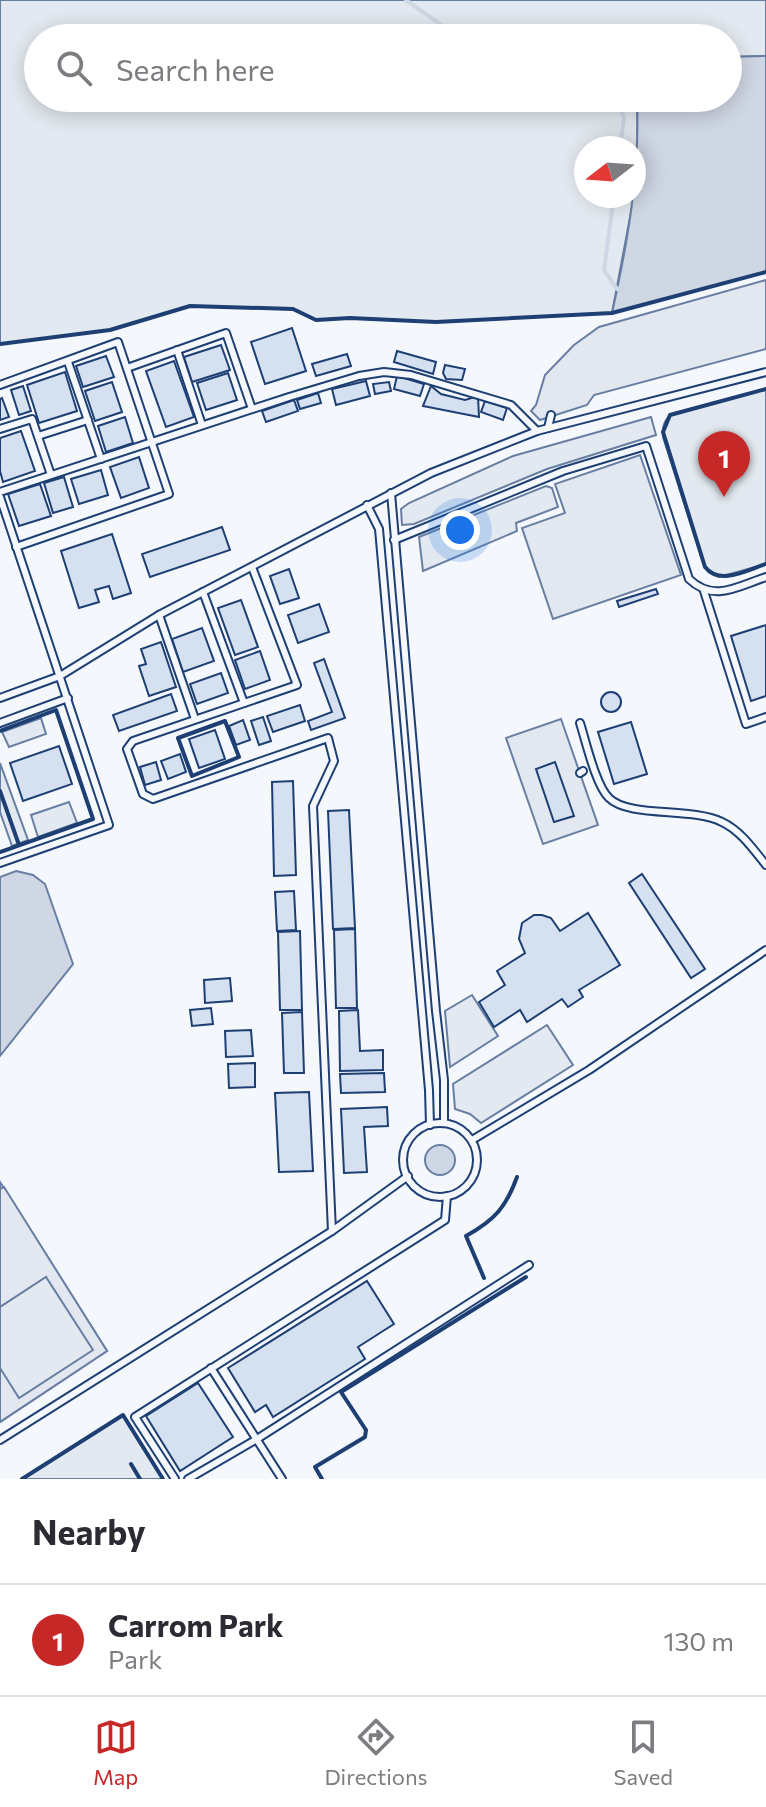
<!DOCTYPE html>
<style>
:root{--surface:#fff;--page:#f7f7f7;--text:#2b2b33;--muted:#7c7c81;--line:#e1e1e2;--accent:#c62828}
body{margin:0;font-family:Commissioner,sans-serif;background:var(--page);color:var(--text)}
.compass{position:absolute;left:574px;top:136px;width:72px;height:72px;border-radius:50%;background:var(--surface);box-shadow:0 4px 20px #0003;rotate:253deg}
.you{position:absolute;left:460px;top:530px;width:28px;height:28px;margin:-20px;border:6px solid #fff;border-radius:50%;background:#1a73e8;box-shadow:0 0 0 12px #1a73e833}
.badge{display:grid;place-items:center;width:52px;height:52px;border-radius:50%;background:var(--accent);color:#fff;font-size:26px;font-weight:700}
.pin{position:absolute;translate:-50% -66px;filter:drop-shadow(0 2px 4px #0008)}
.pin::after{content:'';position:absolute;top:42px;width:28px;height:24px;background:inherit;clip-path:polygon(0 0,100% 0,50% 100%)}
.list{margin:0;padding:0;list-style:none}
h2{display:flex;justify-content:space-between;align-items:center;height:104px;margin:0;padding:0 32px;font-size:34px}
h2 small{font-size:26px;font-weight:400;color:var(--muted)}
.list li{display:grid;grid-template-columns:52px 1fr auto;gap:24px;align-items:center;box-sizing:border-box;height:112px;padding:0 32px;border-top:2px solid var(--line)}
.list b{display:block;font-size:30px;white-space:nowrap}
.list p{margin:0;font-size:26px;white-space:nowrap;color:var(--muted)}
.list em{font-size:26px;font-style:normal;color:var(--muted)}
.icon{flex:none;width:44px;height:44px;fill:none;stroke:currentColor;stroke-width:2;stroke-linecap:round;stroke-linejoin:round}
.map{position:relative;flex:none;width:766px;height:1479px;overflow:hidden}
.search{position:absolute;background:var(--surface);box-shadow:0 4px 20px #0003;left:24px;right:24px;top:24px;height:88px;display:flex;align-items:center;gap:20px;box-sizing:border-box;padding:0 28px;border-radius:44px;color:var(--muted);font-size:30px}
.sheet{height:216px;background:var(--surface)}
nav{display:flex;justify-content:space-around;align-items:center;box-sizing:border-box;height:112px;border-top:2px solid var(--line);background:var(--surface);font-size:22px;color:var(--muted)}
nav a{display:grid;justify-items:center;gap:4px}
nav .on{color:var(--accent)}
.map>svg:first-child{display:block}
.green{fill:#e3e9f0;stroke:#687fa3;stroke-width:2}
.parking{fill:#e3e8f0;stroke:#687fa3;stroke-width:2}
.water{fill:#cfd7e4;stroke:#687fa3;stroke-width:2}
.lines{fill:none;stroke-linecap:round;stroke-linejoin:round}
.stream{stroke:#cfd7e4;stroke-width:4}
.building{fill:#d5e0f0;stroke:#1d3f73;stroke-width:2}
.lane-casing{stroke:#1d3f73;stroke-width:10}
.lane{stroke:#f4f7fb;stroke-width:6}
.wall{stroke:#1d3f73;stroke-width:4}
</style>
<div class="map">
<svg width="766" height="1479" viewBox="0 0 766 1479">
<rect width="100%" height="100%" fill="#f4f7fb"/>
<g class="green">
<polygon points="0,0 766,0 766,56 728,57 728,38 38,38 38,98 637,98 638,164 634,194 634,148 586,148 586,196 634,196 612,313 436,322 350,318 316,320 293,309 190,306 110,330 0,344"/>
<path d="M 766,389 L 766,564 L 719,577 L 710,573 L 703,562 L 663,437 C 662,426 665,417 675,413 Z"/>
<polygon points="651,417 656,435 547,469 414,524 402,525 401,509 409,503 513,456"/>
<polygon points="546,486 552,488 558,507 516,523 517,531 423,571 419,537"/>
<polygon points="41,718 46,734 9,747 2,732"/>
<polygon points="0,763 28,840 12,846 0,812"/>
<polygon points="69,802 77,823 38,837 31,815"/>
<polygon points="472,995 498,1036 450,1067 445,1011"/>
<polygon points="547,1025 573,1065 481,1123 470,1114 455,1109 453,1084"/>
<polygon points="0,1182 107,1351 0,1422"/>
<polygon points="123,1415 163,1479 22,1479"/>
</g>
<g class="parking">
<polygon points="766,280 766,349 594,395 587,405 540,420 531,411 536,405 545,375 574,345 599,327"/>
<polygon points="640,455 681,575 553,619 522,528 565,513 555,484"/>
<polygon points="561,719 598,825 543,844 506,738"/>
<polygon points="4,1187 107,1351 0,1422 0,1368 19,1398 93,1350 46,1277 0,1307 0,1189"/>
</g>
<g class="water">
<path d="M 766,56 L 766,272 L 612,313 C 628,241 640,172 637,98 L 728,98 L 728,57 Z"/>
<polygon points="16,871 33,875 45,884 73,964 0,1056 0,877"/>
<circle cx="440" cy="1160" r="15"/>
</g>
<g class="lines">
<g class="stream">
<polyline points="406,0 460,38"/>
<polyline points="616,98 624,118 620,148"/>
<polyline points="614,196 604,270 617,289 621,288"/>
</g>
</g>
<g class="building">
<polygon points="292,328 306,371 265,384 251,342"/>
<polygon points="221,345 230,370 192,382 184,357"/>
<polygon points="397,351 436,362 433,374 394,362"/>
<polygon points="347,354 351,366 316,376 312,364"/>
<polygon points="106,356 114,377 83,387 76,366"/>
<polygon points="174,361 194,417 166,427 146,371"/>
<polygon points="445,365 465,369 462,380 446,379 443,373"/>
<polygon points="65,372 77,411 39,423 27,385"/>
<polygon points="228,373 237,400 206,410 197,383"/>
<polygon points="397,376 424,384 420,396 394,389"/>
<polygon points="366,381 370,396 336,405 332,389"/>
<polygon points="112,382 122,412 95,421 85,391"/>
<polygon points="389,382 391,391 375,394 373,384"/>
<polygon points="23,386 31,411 19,415 11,390"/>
<polygon points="431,386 441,394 465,400 478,396 479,417 423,406"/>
<polygon points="318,393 321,403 300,409 297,400"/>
<polygon points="2,398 9,417 0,420 0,399"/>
<polygon points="294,400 298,411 266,422 262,411"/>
<polygon points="485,401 507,408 503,420 481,412"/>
<polygon points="125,417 133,443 106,452 98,426"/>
<polygon points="21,431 35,471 3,482 0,471 0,438"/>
<polygon points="139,457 149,488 121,498 110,467"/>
<polygon points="101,470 108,495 79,504 71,479"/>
<polygon points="64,477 73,507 53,513 44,483"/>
<polygon points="40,484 51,516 19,526 8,494"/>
<polygon points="222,527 230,550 150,577 142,554"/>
<polygon points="112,534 131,593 113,599 109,586 95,590 99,602 79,608 61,551"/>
<polygon points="289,569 299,598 280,604 270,576"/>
<polygon points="656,589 658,594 619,607 617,601"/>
<polygon points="241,600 258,647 235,655 218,608"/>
<polygon points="319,604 329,632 298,643 288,615"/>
<polygon points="766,625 766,696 751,701 731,636"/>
<polygon points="202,628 214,661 183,672 172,639"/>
<polygon points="161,642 176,687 149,696 139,666 146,664 141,649"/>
<polygon points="260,651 270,680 245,689 235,660"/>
<polygon points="324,659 345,718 311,730 308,721 332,712 314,663"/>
<polygon points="221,673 228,693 197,704 190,684"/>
<circle cx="611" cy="702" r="10"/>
<polygon points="171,694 177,711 119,731 113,715"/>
<polygon points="300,705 305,721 273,732 267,716"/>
<polygon points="263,717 271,741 259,745 251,721"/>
<polygon points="243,720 250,740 236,745 229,726"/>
<polygon points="631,722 647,774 614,784 598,732"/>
<polygon points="215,730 225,759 199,768 189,739"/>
<polygon points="59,746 72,784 23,801 10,763"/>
<polygon points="180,754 186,772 168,779 161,761"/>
<polygon points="156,762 161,780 145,785 140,767"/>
<polygon points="555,762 574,816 554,822 536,769"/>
<polygon points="293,781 296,875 274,876 272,782"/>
<polygon points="349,810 355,928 333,929 328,811"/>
<polygon points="642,874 705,969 691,978 629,883"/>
<polygon points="294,891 296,930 277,931 275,892"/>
<polygon points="588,913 620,965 579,990 583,997 568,1007 562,999 527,1022 520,1010 494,1027 479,1002 505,985 497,971 525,953 519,939 522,923 534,915 542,915 551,918 560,931"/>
<polygon points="355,929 357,1008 336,1008 334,930"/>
<polygon points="300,931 302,1010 280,1010 278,932"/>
<polygon points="230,978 232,1001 205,1003 204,980"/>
<polygon points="211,1008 213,1024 192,1026 190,1010"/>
<polygon points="358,1010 360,1051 383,1050 383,1070 340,1071 339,1011"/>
<polygon points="302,1012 304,1073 284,1073 282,1013"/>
<polygon points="251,1030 253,1056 226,1057 225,1031"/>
<polygon points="255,1063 255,1087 229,1088 228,1064"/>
<polygon points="384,1073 385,1092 341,1093 340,1074"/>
<polygon points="309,1092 313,1171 279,1172 275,1093"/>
<polygon points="387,1107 388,1126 364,1127 367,1172 344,1173 341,1109"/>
<polygon points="367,1281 394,1324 358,1347 365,1359 273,1417 266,1405 255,1412 228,1368"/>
<polygon points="198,1383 233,1437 180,1471 146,1416"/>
</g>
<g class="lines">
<g class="lane-casing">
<g id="lane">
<polyline points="177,350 202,425"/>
<polyline points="68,362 101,459"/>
<polyline points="127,368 226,333 252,409"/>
<polyline points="0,385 118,342 169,494 16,547"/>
<polyline points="548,428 551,415"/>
<polyline points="0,429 32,419 51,475"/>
<polyline points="38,436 88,420"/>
<polyline points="0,492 289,397 359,376 384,372 411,375 511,405 537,431"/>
<polyline points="391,493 436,1011 444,1080 444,1123"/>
<polyline points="0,497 109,825 0,863"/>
<polyline points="367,505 379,529 429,1090 430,1125"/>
<path d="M 394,540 L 563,471 L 646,446 L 689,579 C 714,603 738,586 766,577"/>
<polyline points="252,567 297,685 133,741 127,749 143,794 153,799 328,738 334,761 313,806 332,1231"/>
<polyline points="704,591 746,724 766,717"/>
<polyline points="203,592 244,703"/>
<polyline points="159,615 195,719"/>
<polyline points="0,698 60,676 159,615 431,473 537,431 766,372"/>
<polyline points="0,723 68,698"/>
<path d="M 580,723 C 586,742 596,786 609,798 C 629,818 693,807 722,822 C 741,831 753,849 766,865"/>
<polyline points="580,773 583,771"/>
<circle cx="440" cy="1160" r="37"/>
<polyline points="472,1140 589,1070 766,950"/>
<polyline points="211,1368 282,1479"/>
<polyline points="0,1440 332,1231 408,1176"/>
<polyline points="175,1479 135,1417 445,1220 447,1196"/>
<polyline points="188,1479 257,1439 529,1265"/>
</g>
</g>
<use href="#lane" class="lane"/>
<g class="wall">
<polyline points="0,344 110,330 190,306 293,309 316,320 350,318 436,322 612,313 766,272"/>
<path d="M 766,389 L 670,415 L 663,432 L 705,567 C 720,586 747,570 766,564"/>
<polygon points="225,721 239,757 192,776 178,738"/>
<polyline points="0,731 56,710 93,819 0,852"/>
<polyline points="0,791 19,845"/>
<path d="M 484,1278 L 466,1236 C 495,1220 506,1207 517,1177"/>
<polyline points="131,1464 140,1479"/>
<polyline points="22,1479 123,1415 163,1479"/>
<polyline points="322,1479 315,1467 365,1437 366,1430 341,1392 526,1277"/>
</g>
</g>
</svg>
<svg class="compass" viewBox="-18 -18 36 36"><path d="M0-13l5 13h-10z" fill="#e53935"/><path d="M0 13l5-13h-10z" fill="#7c7c81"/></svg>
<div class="you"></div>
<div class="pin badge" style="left:724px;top:497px">1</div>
<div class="search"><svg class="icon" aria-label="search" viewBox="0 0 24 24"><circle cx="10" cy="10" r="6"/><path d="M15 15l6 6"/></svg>Search here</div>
</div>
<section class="sheet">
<h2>Nearby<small></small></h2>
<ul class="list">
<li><span class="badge">1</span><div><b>Carrom Park</b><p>Park</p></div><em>130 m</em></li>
</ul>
</section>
<nav>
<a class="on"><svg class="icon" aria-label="map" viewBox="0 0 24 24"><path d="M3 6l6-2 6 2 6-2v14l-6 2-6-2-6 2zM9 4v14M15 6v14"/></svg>Map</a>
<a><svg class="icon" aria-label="directions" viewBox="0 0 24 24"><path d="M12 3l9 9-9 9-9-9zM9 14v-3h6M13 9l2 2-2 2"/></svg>Directions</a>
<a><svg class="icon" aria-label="saved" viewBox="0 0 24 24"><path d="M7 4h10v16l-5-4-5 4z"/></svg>Saved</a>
</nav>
